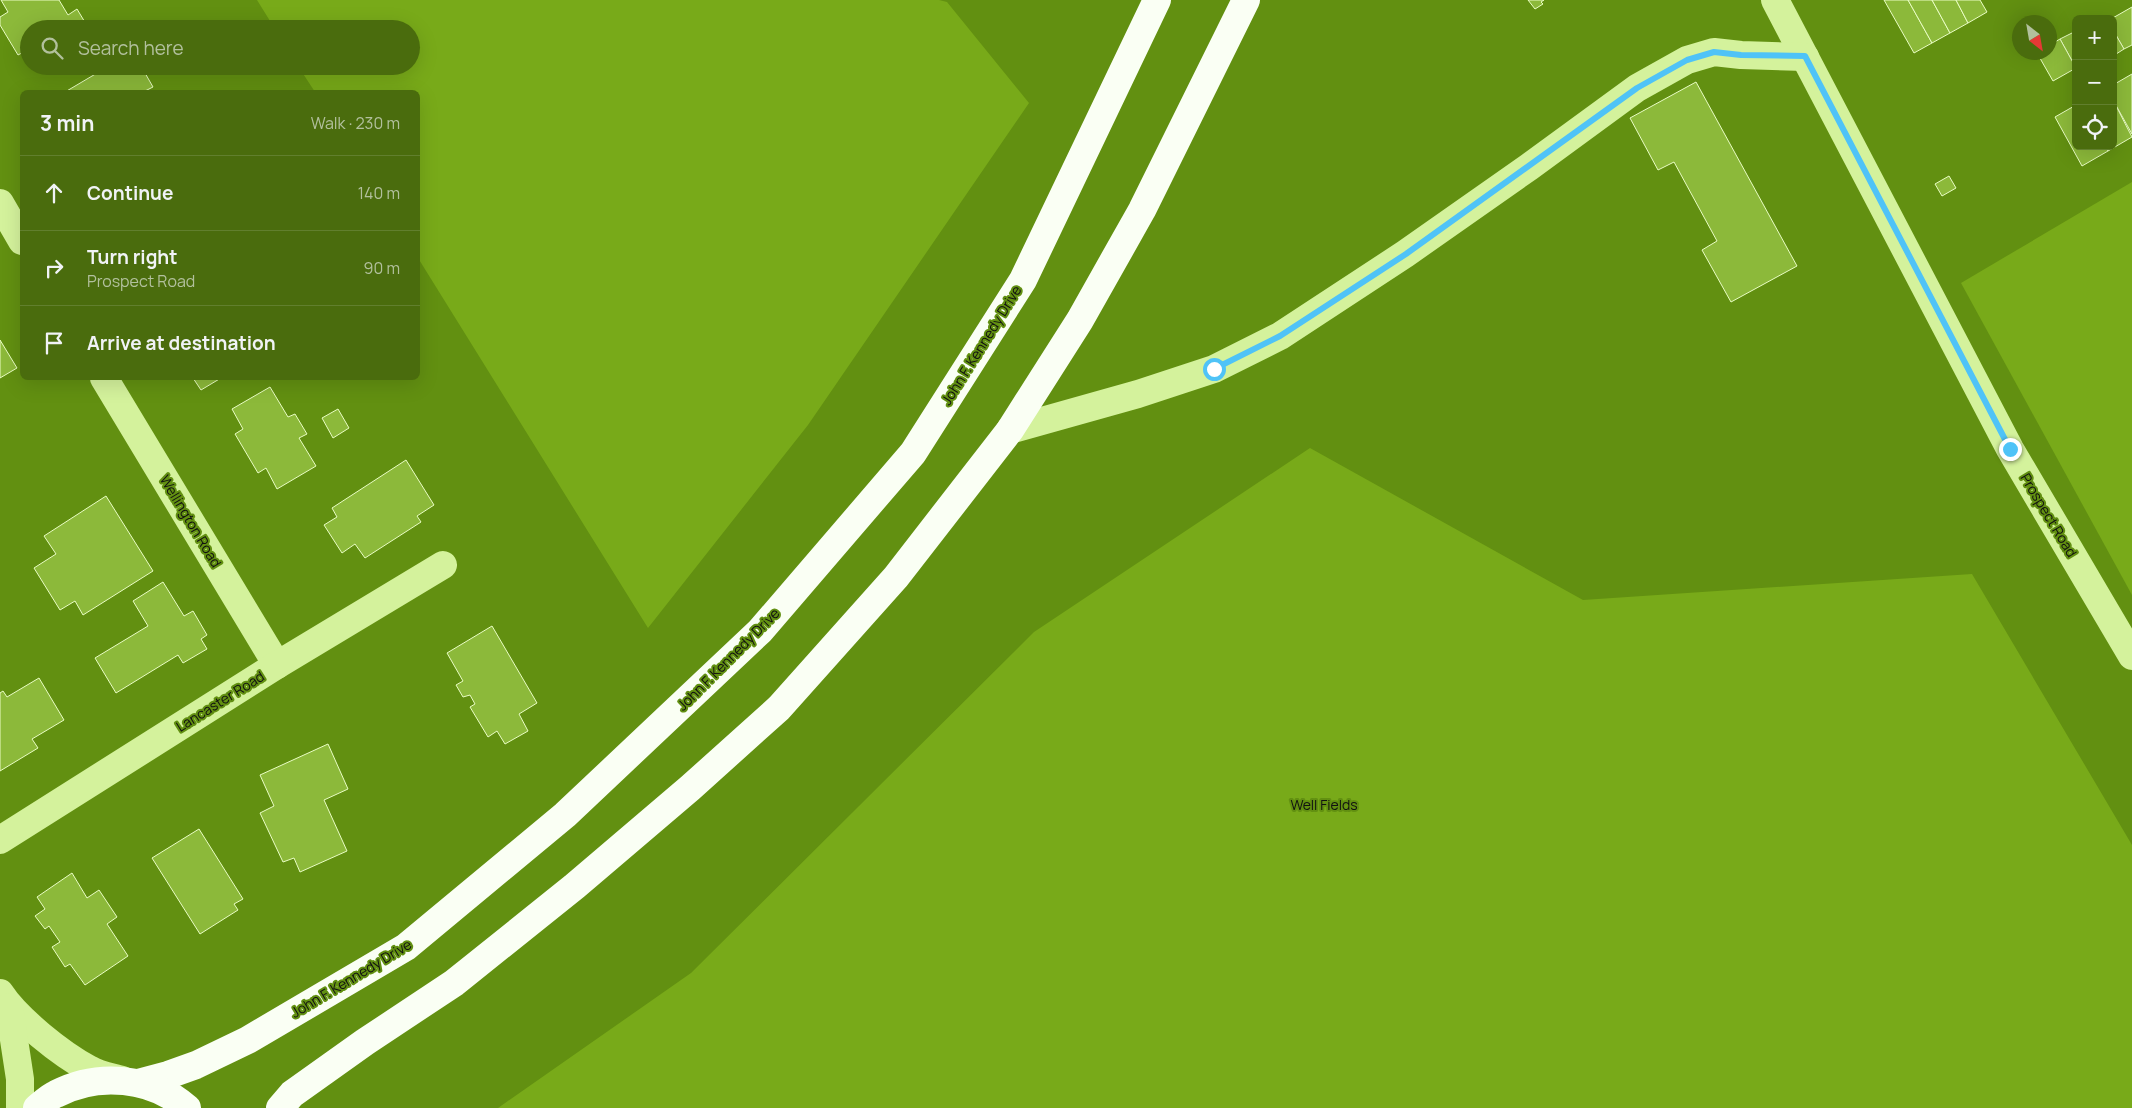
<!DOCTYPE html>
<meta charset="utf-8">
<style>
:root{--surface:#4a6c0d;--page:#54741b;--text:#f1f3f6;--muted:#b2c09d;--line:#617f2e}
body{margin:0;font-family:Manrope,sans-serif;background:var(--page);color:var(--text)}
.controls{position:absolute;right:15px;top:15px;display:grid;overflow:hidden;border-radius:8px;box-shadow:0 5px 20px #0002}
.controls button{width:45px;height:45px;display:grid;place-items:center;padding:0;border:0;border-bottom:1px solid var(--line);background:var(--surface);color:var(--text);font:25px sans-serif}
.compass{position:absolute;left:2012px;top:15px;width:45px;height:45px;border-radius:50%;background:var(--surface);box-shadow:0 5px 20px #0002;rotate:149deg}
.stop{position:absolute;width:15px;height:15px;margin:-11px;border:4px solid #4fc3f7;border-radius:50%;background:#fff}
.stop.end{background:#4fc3f7;border-color:#fff;box-shadow:0 1px 5px #0008}
.list{margin:0;padding:0;list-style:none}
h2{display:flex;justify-content:space-between;align-items:center;height:65px;margin:0;padding:0 20px;font-size:21px}
h2 small{font-size:16px;font-weight:400;color:var(--muted)}
.list li{display:grid;grid-template-columns:32px 1fr auto;gap:15px;align-items:center;box-sizing:border-box;height:75px;padding:0 20px;border-top:1px solid var(--line)}
.list b{display:block;font-size:19px;white-space:nowrap}
.list p{margin:0;font-size:16px;white-space:nowrap;color:var(--muted)}
.list em{font-size:16px;font-style:normal;color:var(--muted)}
.icon{flex:none;width:28px;height:28px;fill:none;stroke:currentColor;stroke-width:2;stroke-linecap:round;stroke-linejoin:round}
.map{position:relative;flex:none;width:2132px;height:1108px;overflow:hidden}
.search{position:absolute;background:var(--surface);box-shadow:0 5px 20px #0002;left:20px;top:20px;width:400px;height:55px;display:flex;align-items:center;gap:12px;box-sizing:border-box;padding:0 18px;border-radius:28px;color:var(--muted);font-size:19px}
.panel{position:absolute;background:var(--surface);box-shadow:0 5px 20px #0002;left:20px;top:90px;width:400px;height:290px;border-radius:8px}
.map>svg:first-child{display:block}
.green{fill:#78aa19}
.building{fill:#8cb93a;stroke:#e9fdc4}
.lines{fill:none;stroke-linecap:round;stroke-linejoin:round}
.minor{stroke:#d4f29c;stroke-width:28}
.tertiary{stroke:#d4f29c;stroke-width:28}
.trunk{stroke:#fafff4;stroke-width:28}
.route{stroke:#4fc3f7;stroke-width:6}
.labels{text-anchor:middle;dominant-baseline:central;stroke-width:4;stroke-linejoin:round;paint-order:stroke}
.street-label{font-size:14px;fill:#111;stroke:#629011}
.park-label{font-size:14px;fill:#111;stroke:#629011}
</style>
<div class="map">
<svg width="2132" height="1108" viewBox="0 0 2132 1108">
<rect width="100%" height="100%" fill="#629011"/>
<g class="green">
<polygon points="257,0 939,0 947,2 1029,103 808,425 648,628 418,258 418,92 315,92 298,66 411,66 411,29 275,29"/>
<polygon points="2132,182 2132,595 1961,283"/>
<polygon points="1310,448 1583,600 1972,574 2132,845 2132,1108 498,1108 691,973 1034,632"/>
</g>
<g class="building">
<polygon points="1,0 59,0 68,15 77,9 89,29 29,29 29,49 18,55 0,25 0,17 8,12"/>
<polygon points="1528,0 1544,0 1541,2 1543,4 1535,9"/>
<polygon points="1884,0 1908,0 1932,43 1914,53"/>
<polygon points="1908,0 1932,0 1950,33 1932,43"/>
<polygon points="1932,0 1956,0 1968,23 1950,33"/>
<polygon points="1956,0 1980,0 1987,12 1968,23"/>
<polygon points="2132,7 2132,45 2124,49 2113,30 2113,19 2111,19"/>
<polygon points="2113,30 2124,49 2113,56"/>
<polygon points="2076,31 2076,68 2060,39"/>
<polygon points="2060,39 2076,68 2053,81 2037,53 2050,52 2050,45"/>
<polygon points="109,66 141,66 153,87 143,92 65,92"/>
<polygon points="2132,74 2132,134 2113,100 2113,85"/>
<polygon points="1696,82 1797,266 1731,302 1702,250 1717,241 1674,162 1658,170 1630,118"/>
<polygon points="2113,100 2132,137 2108,151 2105,146 2113,146"/>
<polygon points="2076,105 2076,146 2105,146 2108,151 2082,166 2055,117"/>
<polygon points="1949,176 1956,188 1942,196 1935,184"/>
<polygon points="0,340 17,368 0,378"/>
<polygon points="193,378 221,378 201,390"/>
<polygon points="270,387 288,417 295,414 307,434 299,438 316,466 277,489 266,468 258,473 235,434 243,429 232,409"/>
<polygon points="338,409 349,428 333,438 322,418"/>
<polygon points="406,460 434,505 417,516 421,522 365,558 355,544 342,553 324,525 337,517 332,508"/>
<polygon points="106,496 153,571 83,615 75,601 60,610 34,568 56,554 44,536"/>
<polygon points="163,582 184,616 193,611 207,635 201,639 207,649 183,663 178,655 116,693 95,658 148,626 133,601"/>
<polygon points="492,626 537,703 519,714 528,731 505,744 497,731 488,737 470,707 475,704 470,695 463,697 456,685 463,681 447,653"/>
<polygon points="39,678 64,720 32,739 38,748 0,771 0,693 3,691 7,697"/>
<polygon points="328,744 348,789 324,800 347,851 300,872 294,858 283,862 260,813 274,806 260,775"/>
<polygon points="199,829 243,899 234,904 238,910 200,934 152,858"/>
<polygon points="72,873 87,898 99,890 117,917 107,924 128,956 85,985 70,964 65,967 52,947 60,942 49,926 45,929 35,916 45,909 37,897"/>
</g>
<g class="lines">
<g class="minor">
<polyline points="0,203 22,241"/>
<polyline points="104,378 277,665"/>
<polyline points="0,840 277,665 443,565"/>
<path d="M 0,993 C 17,1019 61,1054 89,1069 C 98,1075 112,1077 122,1080"/>
<polyline points="9,1007 20,1079 20,1108"/>
</g>
<g class="tertiary">
<polyline points="1775,0 2010,449 2132,656"/>
<polyline points="1010,430 1138,394 1214,369 1280,336 1405,254 1529,167 1637,88 1687,60 1714,52 1741,55 1805,57"/>
</g>
<g class="trunk">
<polyline points="138,1083 168,1075 196,1065 248,1040 406,947 565,815 760,631 913,453 1023,280 1157,0"/>
<path d="M 37,1108 C 43,1103 49,1097 56,1094 C 98,1072 152,1077 187,1108"/>
<polyline points="280,1108 292,1094 365,1042 454,983 575,886 690,788 779,708 896,577 1010,430 1080,320 1142,210 1246,0"/>
</g>
</g>
<g class="lines">
<polyline class="route" points="1214,369 1280,336 1406,254 1637,88 1687,60 1714,52 1741,55 1805,56 2010,449"/>
</g>
<g class="labels">
<g class="street-label">
<text transform="translate(981 345) rotate(-58)">John F. Kennedy Drive</text>
<text transform="translate(2049 515) rotate(59)">Prospect Road</text>
<text transform="translate(191 521) rotate(59)">Wellington Road</text>
<text transform="translate(728 659) rotate(-45)">John F. Kennedy Drive</text>
<text transform="translate(220 701) rotate(-32)">Lancaster Road</text>
<text transform="translate(351 978) rotate(-31)">John F. Kennedy Drive</text>
</g>
<g class="park-label">
<text x="1324" y="804">Well Fields</text>
</g>
</g>
</svg>
<div class="controls">
<button>+</button>
<button>−</button>
<button><svg class="icon" aria-label="locate" viewBox="0 0 24 24"><circle cx="12" cy="12" r="6"/><path d="M12 2v4M12 18v4M2 12h4M18 12h4"/></svg></button>
</div>
<svg class="compass" viewBox="-18 -18 36 36"><path d="M0-13l5 13h-10z" fill="#e53935"/><path d="M0 13l5-13h-10z" fill="#b2c09d"/></svg>
<div class="stop" style="left:1214px;top:369px"></div>
<div class="stop end" style="left:2010px;top:449px"></div>
<div class="search"><svg class="icon" aria-label="search" viewBox="0 0 24 24"><circle cx="10" cy="10" r="6"/><path d="M15 15l6 6"/></svg>Search here</div>
<section class="panel">
<h2>3 min<small>Walk · 230 m</small></h2>
<ul class="list">
<li><svg class="icon" aria-label="ahead" viewBox="0 0 24 24"><path d="M12 20V5M6 11l6-6 6 6"/></svg><div><b>Continue</b></div><em>140 m</em></li>
<li><svg class="icon" aria-label="right" viewBox="0 0 24 24"><path d="M7 20v-9h11M14 6l5 5-5 5"/></svg><div><b>Turn right</b><p>Prospect Road</p></div><em>90 m</em></li>
<li><svg class="icon" aria-label="arrive" viewBox="0 0 24 24"><path d="M6 21V4h12l-3 4 3 4H6"/></svg><div><b>Arrive at destination</b></div></li>
</ul>
</section>
</div>
